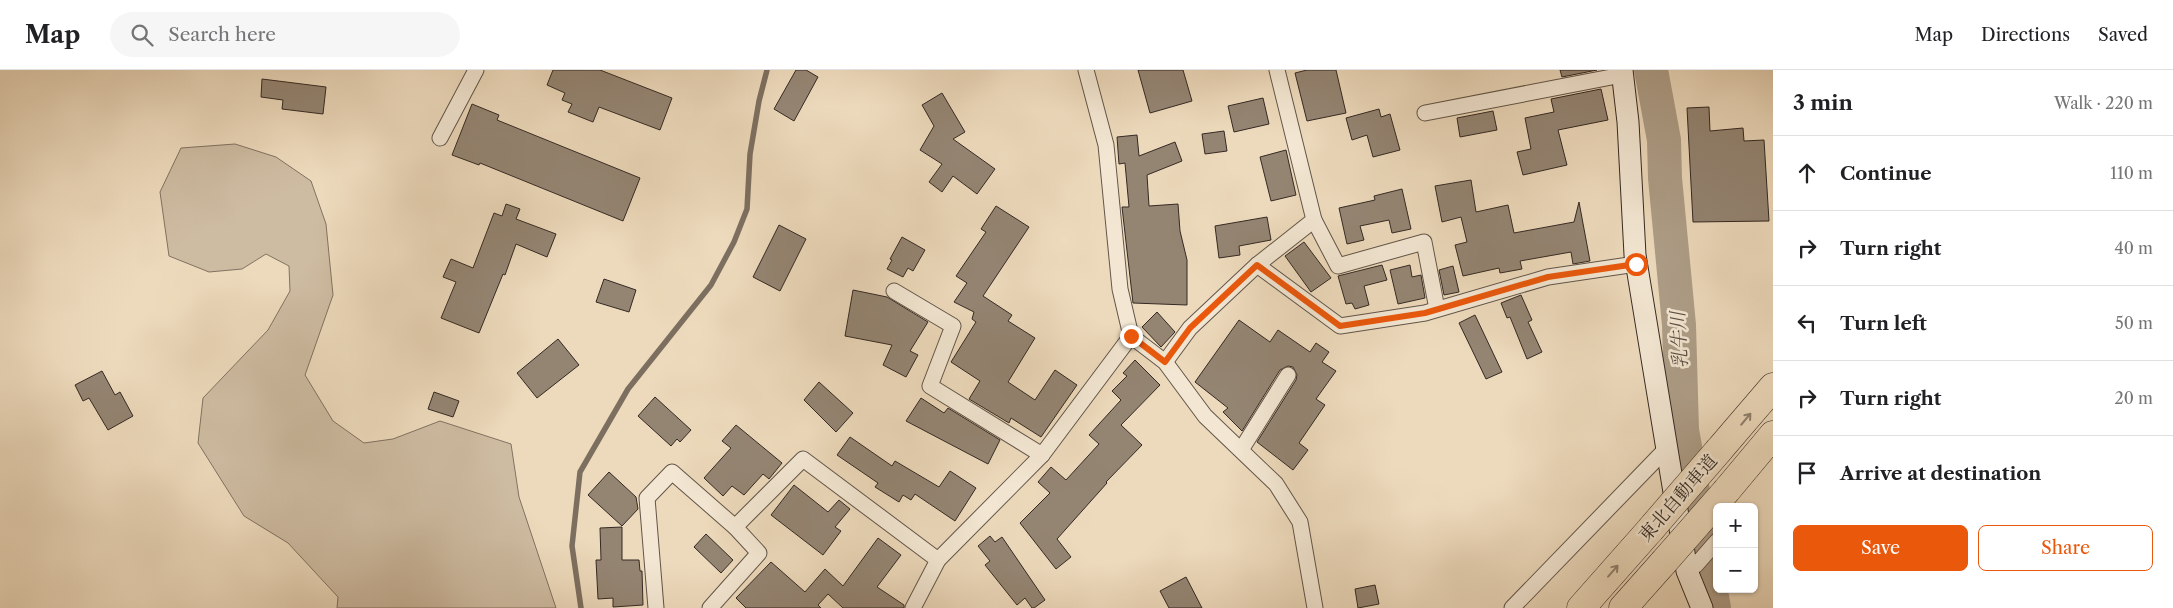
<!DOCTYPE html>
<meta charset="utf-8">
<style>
:root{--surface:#fff;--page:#f6f6f6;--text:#202124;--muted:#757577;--line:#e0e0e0;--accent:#ea580c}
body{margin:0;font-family:"Libre Caslon Text","Noto Serif JP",serif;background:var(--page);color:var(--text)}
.controls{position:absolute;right:15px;bottom:15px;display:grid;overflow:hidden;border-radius:8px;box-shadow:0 1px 4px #0004}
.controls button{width:45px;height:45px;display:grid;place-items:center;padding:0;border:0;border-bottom:1px solid var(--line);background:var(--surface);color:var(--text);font:25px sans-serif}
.stop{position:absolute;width:15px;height:15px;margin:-11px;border:4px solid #ea580c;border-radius:50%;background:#fff}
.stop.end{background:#ea580c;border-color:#fff;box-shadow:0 1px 5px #0008}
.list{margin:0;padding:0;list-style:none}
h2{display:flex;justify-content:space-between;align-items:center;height:65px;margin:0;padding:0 20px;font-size:21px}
h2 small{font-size:16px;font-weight:400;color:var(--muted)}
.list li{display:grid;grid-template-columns:32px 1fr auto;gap:15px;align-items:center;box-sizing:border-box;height:75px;padding:0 20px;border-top:1px solid var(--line)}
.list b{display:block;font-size:19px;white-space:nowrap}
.list em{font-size:16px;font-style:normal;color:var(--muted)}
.actions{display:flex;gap:10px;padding:15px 20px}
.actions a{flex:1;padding:11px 0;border:1px solid var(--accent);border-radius:8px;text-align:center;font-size:18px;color:var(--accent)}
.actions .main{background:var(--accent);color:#fff}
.icon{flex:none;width:28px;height:28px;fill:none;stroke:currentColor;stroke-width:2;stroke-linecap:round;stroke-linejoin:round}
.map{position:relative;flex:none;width:1773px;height:538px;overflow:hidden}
header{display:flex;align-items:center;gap:30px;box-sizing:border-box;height:70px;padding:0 25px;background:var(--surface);border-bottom:1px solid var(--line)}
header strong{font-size:24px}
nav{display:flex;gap:28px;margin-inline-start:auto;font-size:18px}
.search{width:350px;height:45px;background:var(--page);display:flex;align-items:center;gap:12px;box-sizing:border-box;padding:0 18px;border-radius:28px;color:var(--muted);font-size:19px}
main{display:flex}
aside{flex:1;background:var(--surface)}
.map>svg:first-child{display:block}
.green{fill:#cebca2;stroke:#817262}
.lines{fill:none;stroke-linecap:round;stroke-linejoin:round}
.stream{stroke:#7d6f60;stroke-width:5.5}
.river{stroke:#ae9e88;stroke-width:34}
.building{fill:#948573;stroke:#342923}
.street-casing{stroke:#625549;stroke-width:17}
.secondary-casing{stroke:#342923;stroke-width:23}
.highway-casing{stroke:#342923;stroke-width:29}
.street{stroke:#f3e7d3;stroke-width:15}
.secondary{stroke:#f3e7d3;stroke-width:21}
.highway{stroke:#eddabc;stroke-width:28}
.highway-bridge-casing{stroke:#342923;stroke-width:29;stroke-linecap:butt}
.highway-bridge{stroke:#eddabc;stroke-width:28}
.oneway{stroke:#908270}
.route{stroke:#ea580c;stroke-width:6}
.labels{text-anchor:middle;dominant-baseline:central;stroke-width:5;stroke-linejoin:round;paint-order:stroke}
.street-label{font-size:18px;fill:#342923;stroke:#f3e7d3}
.water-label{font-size:19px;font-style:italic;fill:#594c41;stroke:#f3e7d3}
</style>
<header>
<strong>Map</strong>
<div class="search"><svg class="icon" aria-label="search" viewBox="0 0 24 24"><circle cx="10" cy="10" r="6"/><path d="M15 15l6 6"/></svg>Search here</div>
<nav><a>Map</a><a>Directions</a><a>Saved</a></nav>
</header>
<main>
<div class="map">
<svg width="1773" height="538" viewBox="0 0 1773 538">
<rect width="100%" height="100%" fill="#eddabc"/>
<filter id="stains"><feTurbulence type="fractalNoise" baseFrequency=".004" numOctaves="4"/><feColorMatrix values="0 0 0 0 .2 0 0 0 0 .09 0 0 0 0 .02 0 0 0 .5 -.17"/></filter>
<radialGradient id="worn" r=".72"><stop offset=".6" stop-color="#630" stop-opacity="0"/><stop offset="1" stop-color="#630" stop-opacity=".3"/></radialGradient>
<polygon class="green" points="235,74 276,87 311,111 326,154 333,225 305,305 333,351 364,373 393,369 440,351 511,374 519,427 556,538 337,538 338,527 288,473 244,446 198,373 203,328 268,260 290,221 289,196 266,184 242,199 209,202 169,186 160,122 181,78"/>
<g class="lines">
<polyline class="stream" points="581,538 572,476 580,402 628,319 711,215 734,172 747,139 750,84 759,31 767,0"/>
<polyline class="river" points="1651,0 1664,70 1665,108 1679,255 1682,360 1714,538"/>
</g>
<g class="building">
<polygon points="553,0 600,0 672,28 660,60 599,37 593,52 568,42 572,34 562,30 565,23 547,15"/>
<polygon points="796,0 806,0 818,7 794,51 774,39"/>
<polygon points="1138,0 1183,0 1192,31 1150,43"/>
<polygon points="1307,0 1336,0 1346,43 1307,51 1295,3"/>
<polygon points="1560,0 1597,0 1562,7"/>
<polygon points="262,9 326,17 323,44 282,39 283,30 261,27"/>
<polygon points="1601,19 1608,50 1558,60 1567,95 1523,105 1517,82 1531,79 1525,48 1554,42 1551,29"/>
<polygon points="942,23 965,62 953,69 995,99 977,124 953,106 942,122 929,112 942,94 920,80 934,56 922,35"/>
<polygon points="1263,28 1269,54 1234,62 1228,36"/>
<polygon points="472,34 499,45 497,50 640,108 623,151 480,93 479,95 452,85"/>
<polygon points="1709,37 1710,61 1743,58 1744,71 1764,70 1769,151 1693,152 1687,38"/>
<polygon points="1379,39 1381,47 1390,44 1400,80 1373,87 1367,65 1352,70 1346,48"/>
<polygon points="1493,41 1497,60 1460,67 1457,48"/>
<polygon points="1224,61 1227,81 1205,84 1202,64"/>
<polygon points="1137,65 1139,86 1175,72 1182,91 1147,105 1149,136 1178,134 1180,161 1187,190 1187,235 1133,233 1122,137 1129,137 1125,93 1119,94 1117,67"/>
<polygon points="1286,80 1296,125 1271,131 1260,87"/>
<polygon points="1471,110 1476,142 1508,135 1514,163 1574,152 1579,132 1590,191 1573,194 1571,182 1520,191 1522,199 1500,203 1499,198 1463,206 1455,175 1467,172 1461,147 1442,152 1435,116"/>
<polygon points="1402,119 1411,159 1392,163 1389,150 1360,156 1364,170 1347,174 1339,138 1375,130 1374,126"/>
<polygon points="506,134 520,139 516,149 556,164 547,187 516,174 505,205 503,204 479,263 441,248 456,212 443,207 451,189 473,198 494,143 502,146"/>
<polygon points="996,136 1029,157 983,226 1012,245 1008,251 1035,268 1008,312 1035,330 1055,300 1077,315 1041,367 1011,348 1009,353 969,329 980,311 951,292 976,252 972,249 974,242 954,232 967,213 956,206 986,162 981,159"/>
<polygon points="1267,147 1271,170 1239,176 1240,185 1219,188 1215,156"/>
<polygon points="779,155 806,169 780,221 753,207"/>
<polygon points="902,167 925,180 913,201 908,198 903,207 887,199 892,190 890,189"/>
<polygon points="1304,172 1331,208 1311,222 1285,186"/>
<polygon points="1382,195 1387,210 1364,216 1369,235 1355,239 1352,233 1346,234 1338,206"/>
<polygon points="1410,195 1412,207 1421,205 1425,228 1398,234 1390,200"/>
<polygon points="1453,196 1459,222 1444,225 1439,200"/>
<polygon points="604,209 636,220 629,242 596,232"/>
<polygon points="853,220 887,227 928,252 910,281 918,285 906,307 883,295 892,275 845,266"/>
<polygon points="1521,225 1532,250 1528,252 1542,282 1527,289 1510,247 1507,248 1501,233"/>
<polygon points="1157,242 1175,262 1161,277 1142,257"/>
<polygon points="1475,245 1502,302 1486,309 1459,253"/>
<polygon points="1239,250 1270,272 1278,260 1310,282 1316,273 1329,282 1322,292 1336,301 1316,329 1325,335 1299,373 1308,380 1293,400 1257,372 1296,310 1297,305 1293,297 1288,296 1280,300 1242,361 1223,342 1228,338 1195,312"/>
<polygon points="558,269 579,295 537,328 517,303"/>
<polygon points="1135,290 1160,315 1121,355 1142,375 1106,412 1107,413 1057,469 1071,487 1056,499 1020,453 1050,423 1038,412 1051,397 1066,410 1099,374 1089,365 1121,330 1112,321 1127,306 1123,303"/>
<polygon points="102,301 115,325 120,322 133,346 108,360 89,328 83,331 75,315"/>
<polygon points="819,312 853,343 836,362 804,330"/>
<polygon points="434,322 459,331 453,347 428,339"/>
<polygon points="655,327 691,360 680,372 677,369 671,376 638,346"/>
<polygon points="921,328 944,343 948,338 1000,370 988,394 906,351"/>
<polygon points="736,355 782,393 769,409 763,404 744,425 732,416 723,426 704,408 731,378 722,371"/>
<polygon points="850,367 892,396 895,391 939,417 950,401 976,418 955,451 915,424 911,430 903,425 899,432 875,417 878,413 837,385"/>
<polygon points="609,402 636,427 638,439 622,456 588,425"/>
<polygon points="794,415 828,442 839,430 850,439 835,457 841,461 823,485 771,445"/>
<polygon points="622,457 622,490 639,490 640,501 642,501 643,535 613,537 613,528 598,529 596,490 601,490 600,458"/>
<polygon points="706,464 733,490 721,503 694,477"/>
<polygon points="990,466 995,472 1002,467 1045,530 1034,538 1032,538 1025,528 1017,535 985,495 990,491 978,476"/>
<polygon points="878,468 901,485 877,517 904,535 904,538 843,538 828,524 818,535 821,538 746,538 736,528 771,492 805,522 825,499 843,516"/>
<polygon points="1186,507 1202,538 1169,538 1160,521"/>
<polygon points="1375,515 1379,534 1358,538 1355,519"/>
</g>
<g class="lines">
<g class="street-casing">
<g id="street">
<polyline points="1086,0 1106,75 1120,219 1131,266 1165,292 1205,346 1276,414 1300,452 1315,538"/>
<polyline points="1425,43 1622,5"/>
<polyline points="440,68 476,0"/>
<polyline points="1314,150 1338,196 1424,172 1437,239"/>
<polyline points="1257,195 1340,256 1425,243 1548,207 1636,194"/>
<polyline points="894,221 953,256 930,316 1042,385"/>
<polyline points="1165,292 1190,258 1257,195 1314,150 1277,0"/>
<polyline points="1241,380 1288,305"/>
<polyline points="735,457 803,389 938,490"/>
<polyline points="1687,501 1696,495 1717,471"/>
<polyline points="656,538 647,428 672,402 735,457 759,483 710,538"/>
<polyline points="913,538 938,490 1042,385 1131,266"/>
<polyline points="1512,538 1666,379"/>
</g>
</g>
<g class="secondary-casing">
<polyline id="secondary" points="1622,0 1628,52 1635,185 1687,501 1702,538"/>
</g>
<g class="highway-casing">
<g id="highway">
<polyline points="1719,380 1773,317"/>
<polyline points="1727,420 1773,365"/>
<polyline points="1581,538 1650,460"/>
<polyline points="1623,538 1663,493"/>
</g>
</g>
<use href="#street" class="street"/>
<use href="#secondary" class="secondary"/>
<use href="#highway" class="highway"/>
<g class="highway-bridge-casing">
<g id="highway-bridge">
<polyline points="1650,460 1719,380"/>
<polyline points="1663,493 1727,420"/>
</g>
</g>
<use href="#highway-bridge" class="highway-bridge"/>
</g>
<defs><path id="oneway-shaft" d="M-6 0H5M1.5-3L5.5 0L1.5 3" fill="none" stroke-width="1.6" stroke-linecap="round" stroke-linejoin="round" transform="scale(1.25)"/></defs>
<g class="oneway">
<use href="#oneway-shaft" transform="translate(1746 349) rotate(-50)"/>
<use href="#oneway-shaft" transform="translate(1613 501) rotate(-49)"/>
</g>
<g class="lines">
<polyline class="route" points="1131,266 1165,292 1190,258 1257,195 1340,256 1425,243 1548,207 1636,194"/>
</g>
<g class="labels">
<g class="street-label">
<text transform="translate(1678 428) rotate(-49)">東北自動車道</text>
</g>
<g class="water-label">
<text transform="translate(1679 270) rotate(-93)">乳牛川</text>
</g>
</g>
<rect width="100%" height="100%" filter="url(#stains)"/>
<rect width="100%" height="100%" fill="url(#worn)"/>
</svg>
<div class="controls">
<button>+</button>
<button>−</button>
</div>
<div class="stop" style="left:1636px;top:194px"></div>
<div class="stop end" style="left:1131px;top:266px"></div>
</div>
<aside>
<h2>3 min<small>Walk · 220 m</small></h2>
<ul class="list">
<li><svg class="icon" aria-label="ahead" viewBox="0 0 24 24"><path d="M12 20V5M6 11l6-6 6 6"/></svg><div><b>Continue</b></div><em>110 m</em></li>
<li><svg class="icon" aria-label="right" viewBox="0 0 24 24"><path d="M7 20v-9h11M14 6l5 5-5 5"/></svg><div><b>Turn right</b></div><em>40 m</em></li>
<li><svg class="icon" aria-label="left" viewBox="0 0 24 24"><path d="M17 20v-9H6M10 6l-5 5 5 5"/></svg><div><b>Turn left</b></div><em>50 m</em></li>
<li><svg class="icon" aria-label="right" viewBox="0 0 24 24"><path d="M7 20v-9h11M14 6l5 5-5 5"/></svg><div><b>Turn right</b></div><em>20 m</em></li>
<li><svg class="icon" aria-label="arrive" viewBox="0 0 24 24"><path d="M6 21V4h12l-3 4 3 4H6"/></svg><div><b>Arrive at destination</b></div></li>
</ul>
<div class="actions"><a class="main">Save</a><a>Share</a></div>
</aside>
</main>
